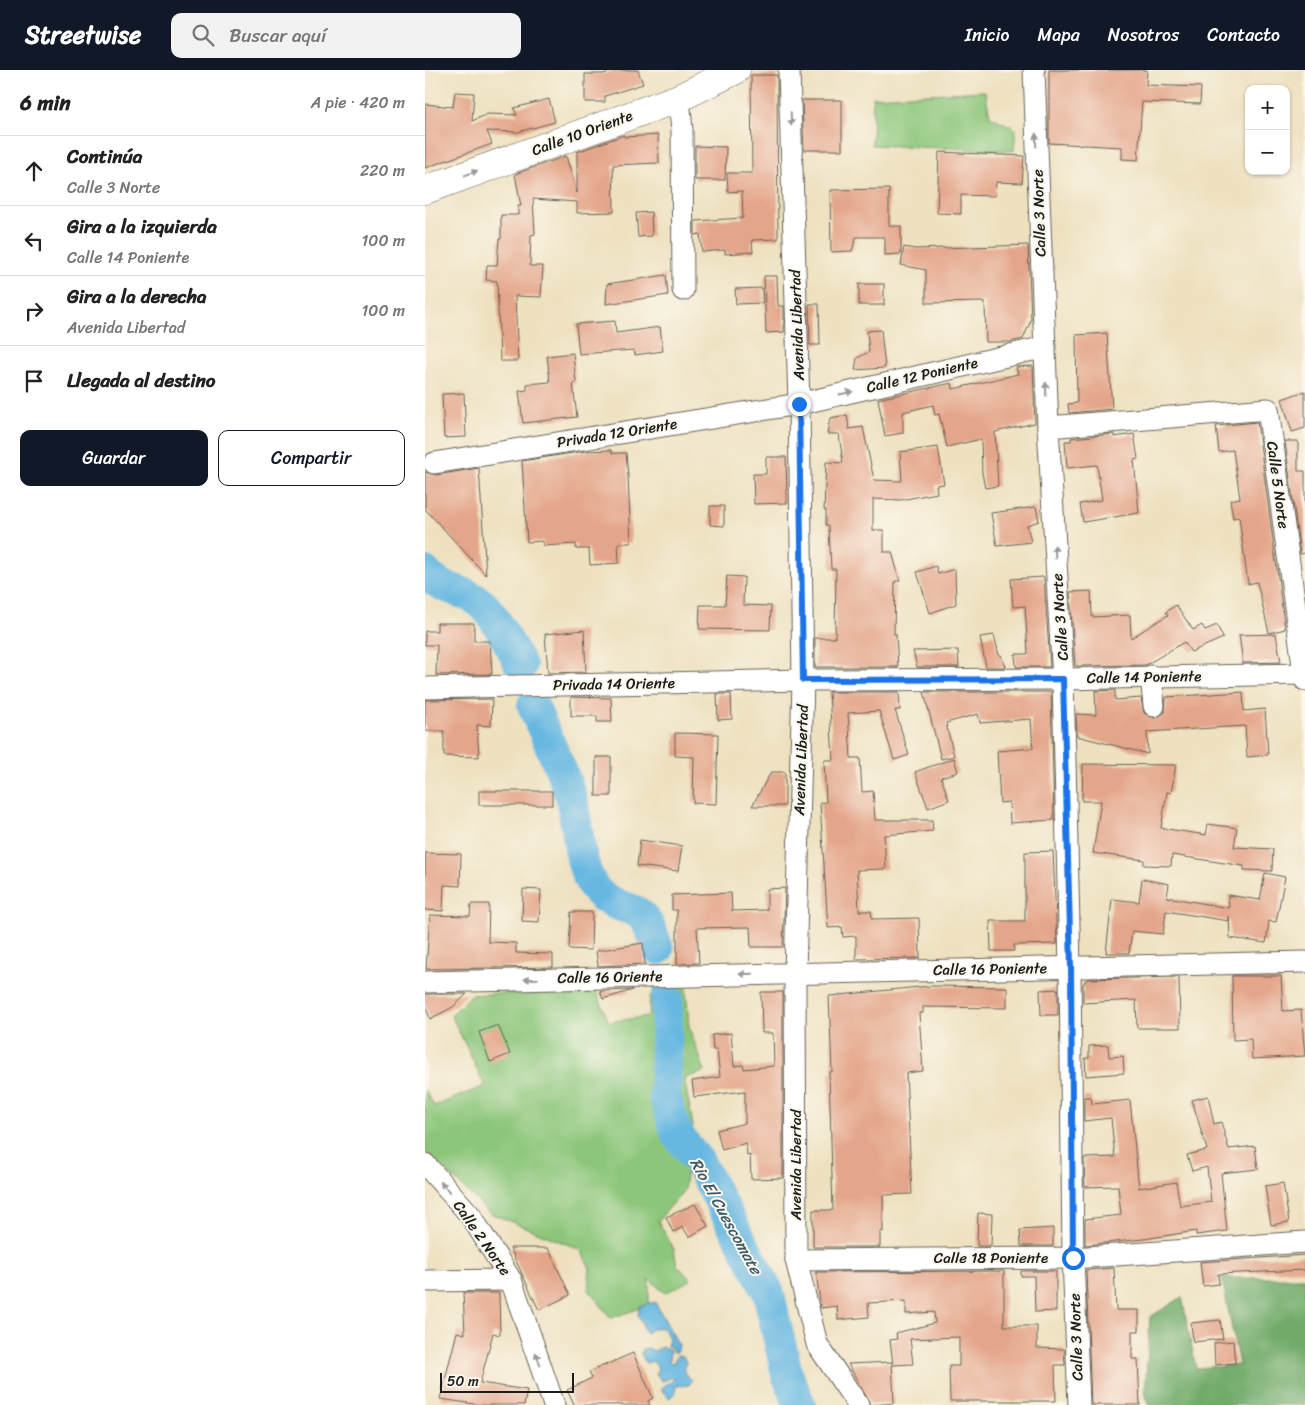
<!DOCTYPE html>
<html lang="es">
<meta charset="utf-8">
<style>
:root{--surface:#fff;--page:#f2f2f2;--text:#222;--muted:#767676;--line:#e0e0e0;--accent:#111827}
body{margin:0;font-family:Sriracha,sans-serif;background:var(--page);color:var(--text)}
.controls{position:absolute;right:15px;top:15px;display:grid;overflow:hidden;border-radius:10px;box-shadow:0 1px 4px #0004}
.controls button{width:45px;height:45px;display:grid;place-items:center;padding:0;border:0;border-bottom:1px solid var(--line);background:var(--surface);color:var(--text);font:25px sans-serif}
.scale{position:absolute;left:15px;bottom:12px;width:134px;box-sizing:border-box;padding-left:5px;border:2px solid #1c1c1c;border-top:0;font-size:14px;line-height:18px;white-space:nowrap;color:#1c1c1c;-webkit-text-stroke:4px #fbf7ec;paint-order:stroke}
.stop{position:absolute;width:15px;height:15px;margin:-11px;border:4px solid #1a73e8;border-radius:50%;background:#fff}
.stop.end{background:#1a73e8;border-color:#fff;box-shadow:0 1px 5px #0008}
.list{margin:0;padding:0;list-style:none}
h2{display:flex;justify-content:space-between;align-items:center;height:65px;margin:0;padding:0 20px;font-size:21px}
h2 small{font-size:16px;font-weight:400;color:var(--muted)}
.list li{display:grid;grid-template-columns:32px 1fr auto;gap:15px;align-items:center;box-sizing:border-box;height:70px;padding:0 20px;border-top:1px solid var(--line)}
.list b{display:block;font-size:19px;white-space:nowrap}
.list p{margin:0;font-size:16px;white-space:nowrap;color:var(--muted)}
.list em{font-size:16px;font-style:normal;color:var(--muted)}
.actions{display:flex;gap:10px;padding:15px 20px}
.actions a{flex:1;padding:11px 0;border:1px solid var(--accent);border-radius:10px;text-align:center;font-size:18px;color:var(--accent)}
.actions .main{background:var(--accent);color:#fff}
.icon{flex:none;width:28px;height:28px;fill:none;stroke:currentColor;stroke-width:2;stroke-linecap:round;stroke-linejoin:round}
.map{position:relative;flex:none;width:880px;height:1335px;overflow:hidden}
header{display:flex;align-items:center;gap:30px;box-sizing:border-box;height:70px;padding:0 25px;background:var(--accent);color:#fff}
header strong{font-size:24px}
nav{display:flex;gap:28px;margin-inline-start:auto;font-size:18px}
.search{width:350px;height:45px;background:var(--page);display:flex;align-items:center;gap:12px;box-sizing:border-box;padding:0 18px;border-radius:10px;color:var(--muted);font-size:19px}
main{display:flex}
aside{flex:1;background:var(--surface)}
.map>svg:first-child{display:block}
.green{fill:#8cc67a;stroke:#54714b}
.forest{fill:#71ab6a;stroke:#466443}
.water{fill:#66b7e1;stroke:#416a7e}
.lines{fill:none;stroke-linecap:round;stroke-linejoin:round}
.river{stroke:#66b7e1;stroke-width:32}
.building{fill:#e4a68a}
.street-casing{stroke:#666155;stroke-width:23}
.secondary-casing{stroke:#666155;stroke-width:29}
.street{stroke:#fff;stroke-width:21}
.secondary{stroke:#fff;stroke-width:28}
.oneway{fill:#999}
.route{stroke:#1a73e8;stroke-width:6}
.labels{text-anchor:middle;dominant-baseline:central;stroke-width:4;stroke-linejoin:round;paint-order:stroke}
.street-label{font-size:15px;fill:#1c1c1c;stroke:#fbf7ec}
.water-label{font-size:16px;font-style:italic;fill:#3a5a6b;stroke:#fbf7ec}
</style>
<header>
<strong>Streetwise</strong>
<div class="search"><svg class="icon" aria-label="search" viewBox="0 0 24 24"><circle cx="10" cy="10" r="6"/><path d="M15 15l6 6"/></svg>Buscar aquí</div>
<nav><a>Inicio</a><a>Mapa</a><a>Nosotros</a><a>Contacto</a></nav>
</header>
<main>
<aside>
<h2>6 min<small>A pie · 420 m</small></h2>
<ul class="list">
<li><svg class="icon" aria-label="ahead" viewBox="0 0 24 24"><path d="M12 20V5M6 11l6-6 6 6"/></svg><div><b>Continúa</b><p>Calle 3 Norte</p></div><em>220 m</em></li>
<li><svg class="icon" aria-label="left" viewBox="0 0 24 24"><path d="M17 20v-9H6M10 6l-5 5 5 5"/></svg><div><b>Gira a la izquierda</b><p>Calle 14 Poniente</p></div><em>100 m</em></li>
<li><svg class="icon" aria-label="right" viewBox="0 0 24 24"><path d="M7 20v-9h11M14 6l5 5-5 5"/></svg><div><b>Gira a la derecha</b><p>Avenida Libertad</p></div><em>100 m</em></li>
<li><svg class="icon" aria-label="arrive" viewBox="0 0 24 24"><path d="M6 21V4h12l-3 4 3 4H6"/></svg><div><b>Llegada al destino</b></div></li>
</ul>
<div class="actions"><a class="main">Guardar</a><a>Compartir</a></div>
</aside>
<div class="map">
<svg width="880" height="1335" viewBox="0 0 880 1335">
<rect width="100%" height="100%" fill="#fbf7ec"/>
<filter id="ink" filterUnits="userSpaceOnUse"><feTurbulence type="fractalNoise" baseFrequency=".02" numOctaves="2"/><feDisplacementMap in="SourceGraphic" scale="10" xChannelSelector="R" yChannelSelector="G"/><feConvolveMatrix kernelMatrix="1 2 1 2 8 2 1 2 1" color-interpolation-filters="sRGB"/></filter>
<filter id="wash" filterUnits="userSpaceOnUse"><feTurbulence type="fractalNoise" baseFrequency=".0096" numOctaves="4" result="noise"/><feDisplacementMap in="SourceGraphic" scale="20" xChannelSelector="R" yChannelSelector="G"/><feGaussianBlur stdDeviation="1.12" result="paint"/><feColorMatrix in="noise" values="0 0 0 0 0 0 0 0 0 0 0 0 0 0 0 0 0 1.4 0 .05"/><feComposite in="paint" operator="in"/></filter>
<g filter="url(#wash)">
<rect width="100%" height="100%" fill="#eee1c0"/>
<g class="green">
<polygon points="560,21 565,46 591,59 589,81 447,75 448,27"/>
<polygon points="256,900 261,918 264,957 280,1002 259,1008 268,1055 259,1120 233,1151 249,1179 252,1195 266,1210 240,1223 224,1209 224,1235 186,1248 163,1219 165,1198 156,1180 65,1143 0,1081 0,1020 9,1036 60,1016 26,945 46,925 170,918 184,952 224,946 225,926 230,924 225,901"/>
</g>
<polygon class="forest" points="797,1208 880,1208 880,1335 724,1335 720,1323 725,1247 757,1227 771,1298 814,1295"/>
<g class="water">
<path d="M 230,1232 L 253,1274 L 252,1282 L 248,1282 L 247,1277 L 242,1276 L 244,1268 L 238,1258 C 231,1257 226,1258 221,1264 L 213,1244 L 215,1236 Z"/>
<polygon points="237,1277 245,1279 244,1293 249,1292 252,1285 258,1286 261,1292 259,1303 267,1310 264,1315 250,1316 251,1323 244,1328 236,1320 239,1315 248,1311 249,1307 237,1311 231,1304 233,1298 228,1291 221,1293 216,1284 217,1279 223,1278 229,1281"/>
</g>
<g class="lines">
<g class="river">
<path d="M 0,502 C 14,520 40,519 57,534 C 68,543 89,582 96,596"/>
<path d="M 108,635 C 120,665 135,694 145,724 C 154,752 152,796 170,819 C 181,833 195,835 210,841 C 223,847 228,866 233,879"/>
<polyline points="242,928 240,1028 252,1064 274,1092 343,1221 362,1304 375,1335"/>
</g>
</g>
<g id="blocks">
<g class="building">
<polygon points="191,0 213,0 218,14 180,26 180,32 160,32 160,4 178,4"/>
<polygon points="624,0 722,0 721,15 776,17 775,34 717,32 713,90 697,89 697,77 624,73"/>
<polygon points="326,5 352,5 353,169 327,170 328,182 300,184 300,180 277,182 275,164 270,165 270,151 318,148 317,121 303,122 302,103 327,103"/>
<polygon points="30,22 49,23 47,51 63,44 92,45 89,38 124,29 130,52 93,62 62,61 67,74 0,98 0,34 28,37"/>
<polygon points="377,30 417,30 417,80 379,80"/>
<polygon points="199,65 199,67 233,65 234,93 188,95 189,142 152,143 152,132 108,129 110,164 106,165 105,196 118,196 116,227 90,226 93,291 75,291 72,211 61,210 62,195 72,195 74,169 76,169 76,145 93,145 93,136 96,136 90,104 141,86 152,123 152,82"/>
<polygon points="270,76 301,77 300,110 270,110"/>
<polygon points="514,82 599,86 597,113 571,112 570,126 536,125 536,144 512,143"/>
<polygon points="464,119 464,156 476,156 476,184 460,185 460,167 431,167 427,181 406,182 405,120"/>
<polygon points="226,142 227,166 213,167 211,143"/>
<polygon points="603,175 606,250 598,269 585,272 561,272 560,232 501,233 501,200 476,195 479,177 490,179"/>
<polygon points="241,205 243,225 181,234 182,214"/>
<polygon points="339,206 352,206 353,236 359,236 359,262 341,263"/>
<rect x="434" y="214" width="25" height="21"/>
<polygon points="337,218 338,233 311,234 310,219"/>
<polygon points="384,234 394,234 395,275 385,275"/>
<polygon points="190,251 191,263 235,257 238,281 210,285 209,280 154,284 151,254"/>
<polygon points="456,260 460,298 430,300 432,288 444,282 442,261"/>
<polygon points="682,263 687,339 644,343 643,334 652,333 651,265"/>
<polygon points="148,283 151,313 148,314 152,347 98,353 94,321 102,320 102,314 125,312 122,286"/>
<polygon points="608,296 610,353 570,362 573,416 560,418 557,403 556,369 522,377 514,344 510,345 508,335 478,342 478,363 460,366 453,329 527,313 528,319 593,304 591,297"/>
<polygon points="880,321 880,358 867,362 857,329"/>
<polygon points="39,323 41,367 19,368 17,324"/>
<polygon points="422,345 424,359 438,357 449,410 477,411 475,382 513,377 519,414 511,415 512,423 476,430 448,429 448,460 459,460 459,482 467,482 475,511 470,511 469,564 471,564 473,597 390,597 390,568 410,568 411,499 406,499 404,455 401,455 401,440 399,440 401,392 418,393 414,364 402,364 405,348"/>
<polygon points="832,352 860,559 844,563 832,512 823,514 814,447 808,448 805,430 815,428 808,380 794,382 791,356"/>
<polygon points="689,364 689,367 709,364 713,389 709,390 714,443 658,452 655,434 677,430 672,395 642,398 640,371 646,371 646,368"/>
<polygon points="860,371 873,371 873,401 880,401 880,483 875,484"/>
<polygon points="186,380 187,383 201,383 203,406 206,473 193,473 194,493 165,495 164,479 151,479 151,474 118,476 118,471 102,472 97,391 160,381"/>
<polygon points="341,387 361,387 362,433 329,434 328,404 341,404"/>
<polygon points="54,398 61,505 0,439 0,402 11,405"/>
<polygon points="285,436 299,436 299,456 285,455"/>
<polygon points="611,437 614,451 602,455 606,472 572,476 566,443"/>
<polygon points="511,496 513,504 530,499 531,534 505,543 492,502"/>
<polygon points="302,506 319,507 318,535 346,536 345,560 274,559 275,535 300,535"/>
<polygon points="619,507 625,597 591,597 590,584 603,584 600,536 588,537 586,509"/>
<polygon points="666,521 667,547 705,545 706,568 743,545 741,542 751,535 768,560 777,555 780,560 792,555 798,568 766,582 759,572 721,595 650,596 645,522"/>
<polygon points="12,553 49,553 49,571 65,571 67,604 11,605 12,575 0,575 0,561 12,561"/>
<polygon points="159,560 161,602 123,603 120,564"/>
<polygon points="851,564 856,592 818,593 814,565"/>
<polygon points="569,565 574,585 576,585 580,597 561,597 555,567"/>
<polygon points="533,580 534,597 492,597 488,581"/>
<polygon points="690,620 690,630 716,628 719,643 730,648 740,642 741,627 818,622 819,641 840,639 843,685 822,687 820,656 722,662 723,684 652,666 651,644 671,645 670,621"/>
<polygon points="404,622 474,622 475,640 470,640 484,685 469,690 454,641 423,643 426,688 435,688 437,722 448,721 450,750 507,750 508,761 459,765 461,799 432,800 434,841 446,841 447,849 494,848 495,888 431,889 431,866 418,867 417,857 403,858 395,733 401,732 399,690 408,690"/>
<polygon points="499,622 626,622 629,750 585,753 584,732 575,733 572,681 608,678 606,649 555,653 553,644 521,653 529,686 516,689"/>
<polygon points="292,624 306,624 307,649 293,650"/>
<polygon points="146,627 186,628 187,652 172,652 172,646 146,646"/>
<polygon points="67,629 66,656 52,655 54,687 19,686 19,661 0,661 0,630"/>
<polygon points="250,663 293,664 291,734 268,733 269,687 250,686"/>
<rect x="171" y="687" width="15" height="39"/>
<polygon points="529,688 533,702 516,707 524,730 503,738 490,702"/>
<polygon points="658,694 751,695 746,723 742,722 736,758 781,765 783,754 812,758 809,777 848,779 847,801 819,800 819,796 747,785 746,796 719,795 719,790 668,783 676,731 657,731"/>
<polygon points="346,702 360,702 360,736 327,736"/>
<rect x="54" y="721" width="73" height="14"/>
<polygon points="215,770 257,776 253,801 212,796"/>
<polygon points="628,781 632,874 589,875 589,881 566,881 565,851 600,851 600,782"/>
<polygon points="0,783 36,784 35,816 19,815 18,841 0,840"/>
<polygon points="840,803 860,807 851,852 844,851 841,873 805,868 804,846 804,851 741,841 738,864 707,861 704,883 681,883 687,829 714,832 717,809 744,814 742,827 804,838 803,825 835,830"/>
<polygon points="360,818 358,877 326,877 325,857 272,858 274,893 252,894 252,840 247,840 247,825 306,823 307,841 342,840 342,819"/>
<polygon points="98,819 116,820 114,852 97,851"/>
<polygon points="46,834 64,834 63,872 91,873 91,883 128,884 128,897 1,899 5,845 45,846"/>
<polygon points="146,842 167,842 166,880 144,879"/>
<polygon points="218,873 220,894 173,896 171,881"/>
<polygon points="807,906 856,906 858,941 876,940 880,986 827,989 826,969 808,970"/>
<polygon points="754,907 755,958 712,958 711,930 658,933 658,914 662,909"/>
<polygon points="505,916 582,917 582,938 498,937 498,943 494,943 498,1001 481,1003 487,1124 458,1125 458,1162 455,1162 455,1177 388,1177 388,1140 408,1140 404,1002 407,1002 404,926"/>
<polygon points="633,919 633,945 616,945 615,920"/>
<polygon points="208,920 178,929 175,921"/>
<polygon points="336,922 358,922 358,1108 326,1109 325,1085 322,1086 321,1073 297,1080 292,1060 320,1053 320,1021 269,1027 267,1011 295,1007 292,980 288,980 287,965 306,963 309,996 318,995 319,999 349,996 348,963 337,963"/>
<polygon points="0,924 42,924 28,937 5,949 0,935"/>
<polygon points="73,955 85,984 65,992 54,962"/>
<polygon points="683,975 684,987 698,986 699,1003 661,1006 660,988 664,988 664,976"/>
<polygon points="783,1026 789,1054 796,1052 804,1079 830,1076 833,1099 796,1103 802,1161 771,1165 771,1161 719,1169 660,1175 660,1149 696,1145 693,1116 660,1117 659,1088 690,1087 686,1048 659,1051 659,1027 666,1027 667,1034 705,1030 714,1118 751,1112 755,1136 786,1132 782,1097 767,1101 762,1085 782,1080 767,1030"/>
<polygon points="858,1113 864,1152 846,1155 840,1116"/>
<polygon points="270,1134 283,1156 264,1167 258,1157 248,1162 241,1147"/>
<polygon points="553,1143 567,1144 566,1176 552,1176"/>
<polygon points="628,1158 628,1176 596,1176 595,1160"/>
<polygon points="85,1178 123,1178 145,1225 114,1240"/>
<polygon points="880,1185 880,1200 793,1204 794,1214 778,1216 775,1192"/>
<polygon points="689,1198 691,1240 714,1240 714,1261 707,1261 707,1289 713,1289 715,1335 666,1335 661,1200"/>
<polygon points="579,1201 579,1256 612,1256 612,1278 639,1279 640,1295 630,1295 631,1331 525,1331 524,1296 534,1296 534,1267 485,1269 488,1294 468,1295 465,1270 472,1269 471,1263 510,1253 509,1242 481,1244 481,1231 443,1233 444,1247 413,1250 412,1236 396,1238 391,1202"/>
<polygon points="596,1201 631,1201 631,1241 610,1242 609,1206 596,1206"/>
<polygon points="38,1223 74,1223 75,1265 68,1263 55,1313 102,1320 99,1335 57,1335 15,1329 32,1262 40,1264"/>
<polygon points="795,1250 798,1269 768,1272 766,1253"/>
<polygon points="808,1271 810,1293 790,1295 789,1273"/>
<polygon points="208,1283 228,1328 223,1331 225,1335 149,1335 142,1320 167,1308 164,1302"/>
<polygon points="467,1292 469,1333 446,1335 423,1294"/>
</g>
</g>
</g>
<g filter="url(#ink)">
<use href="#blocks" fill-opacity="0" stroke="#666155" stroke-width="1"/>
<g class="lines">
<g class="street-casing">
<g id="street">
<polyline points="364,0 374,334 378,610 370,903 371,1190 392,1274 433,1335"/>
<polyline points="609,0 623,357 638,609 645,897 648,1188 654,1335"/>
<polyline points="254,28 257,60 258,220"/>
<polyline points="623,357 843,339 880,610"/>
<polyline points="9,393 374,334 620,277"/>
<polyline points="726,606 729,636"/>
<polyline points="0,618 378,610 638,609 880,604"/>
<polyline points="0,912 880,892"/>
<polyline points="0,1094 46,1146 86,1210 129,1335"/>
<polyline points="371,1190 648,1188 880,1172"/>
<polyline points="0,1211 86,1210"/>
</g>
</g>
<g class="secondary-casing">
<polyline id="secondary" points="0,120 254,28 311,0"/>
</g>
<use href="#street" class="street"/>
<use href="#secondary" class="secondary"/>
</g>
<defs><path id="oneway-solid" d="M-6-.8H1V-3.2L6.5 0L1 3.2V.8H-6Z" transform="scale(1.25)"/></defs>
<g class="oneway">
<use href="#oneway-solid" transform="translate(366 49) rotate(88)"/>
<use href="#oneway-solid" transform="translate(611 70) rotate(-92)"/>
<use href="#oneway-solid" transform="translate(46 103) rotate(-20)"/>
<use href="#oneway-solid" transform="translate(621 319) rotate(-92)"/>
<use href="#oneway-solid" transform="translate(421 323) rotate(-13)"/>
<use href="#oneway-solid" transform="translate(630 482) rotate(-94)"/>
<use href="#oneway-solid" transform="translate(321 904) rotate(179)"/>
<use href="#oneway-solid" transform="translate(106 909) rotate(179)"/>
<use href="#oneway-solid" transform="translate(20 1117) rotate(-131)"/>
<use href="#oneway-solid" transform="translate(113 1289) rotate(-109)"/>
</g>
</g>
<g class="lines" filter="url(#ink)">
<polyline class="route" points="374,334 378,610 638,609 646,897 648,1188"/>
</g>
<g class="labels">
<g class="street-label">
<text transform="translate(157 63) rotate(-20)">Calle 10 Oriente</text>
<text transform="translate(614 143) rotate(-92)">Calle 3 Norte</text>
<text transform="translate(372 255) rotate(-92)">Avenida Libertad</text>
<text transform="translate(497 305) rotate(-13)">Calle 12 Poniente</text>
<text transform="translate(192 363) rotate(-9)">Privada 12 Oriente</text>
<text transform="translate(853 415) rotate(82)">Calle 5 Norte</text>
<text transform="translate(635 547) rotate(-94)">Calle 3 Norte</text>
<text transform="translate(719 607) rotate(-1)">Calle 14 Poniente</text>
<text transform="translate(189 614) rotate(-1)">Privada 14 Oriente</text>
<text transform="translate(376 690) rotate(-88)">Avenida Libertad</text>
<text transform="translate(565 899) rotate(-1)">Calle 16 Poniente</text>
<text transform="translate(185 907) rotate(-1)">Calle 16 Oriente</text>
<text transform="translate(371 1095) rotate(-90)">Avenida Libertad</text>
<text transform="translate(57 1168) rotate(55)">Calle 2 Norte</text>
<text x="566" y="1188">Calle 18 Poniente</text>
<text transform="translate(651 1267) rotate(-92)">Calle 3 Norte</text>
</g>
<g class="water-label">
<text transform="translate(301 1146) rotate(61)">Rio El Cuescomate</text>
</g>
</g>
</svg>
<div class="controls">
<button>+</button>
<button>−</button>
</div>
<div class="scale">50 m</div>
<div class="stop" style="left:648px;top:1188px"></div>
<div class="stop end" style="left:374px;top:334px"></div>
</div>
</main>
